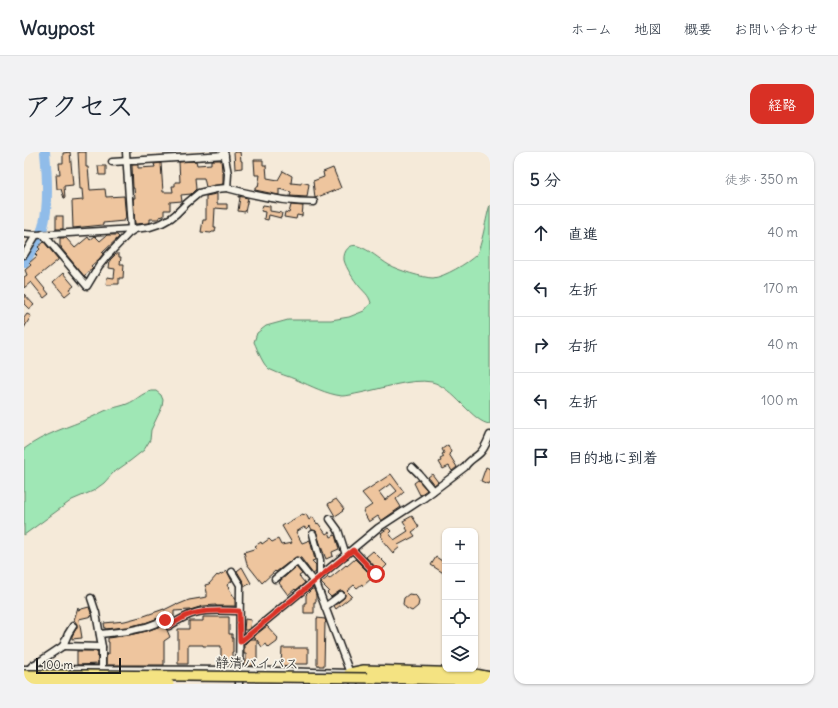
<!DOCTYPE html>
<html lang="ja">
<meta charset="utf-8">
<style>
:root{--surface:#fff;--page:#f2f2f3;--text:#1f2937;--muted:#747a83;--line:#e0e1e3;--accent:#d93025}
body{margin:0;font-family:Delius,"Klee One",sans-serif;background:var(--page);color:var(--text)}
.controls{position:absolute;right:12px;bottom:12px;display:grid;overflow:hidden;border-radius:8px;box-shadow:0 1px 3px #0004}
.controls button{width:36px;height:36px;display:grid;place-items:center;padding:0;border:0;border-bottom:1px solid var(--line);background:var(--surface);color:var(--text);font:20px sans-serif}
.scale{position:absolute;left:12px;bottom:10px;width:85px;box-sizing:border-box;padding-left:4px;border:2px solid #1c1c1c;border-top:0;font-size:11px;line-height:14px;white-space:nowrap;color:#1c1c1c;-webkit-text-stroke:3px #f7f3e8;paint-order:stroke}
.stop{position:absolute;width:12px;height:12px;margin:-9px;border:3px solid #d93025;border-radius:50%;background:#fff}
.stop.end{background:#d93025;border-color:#fff;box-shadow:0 1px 4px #0008}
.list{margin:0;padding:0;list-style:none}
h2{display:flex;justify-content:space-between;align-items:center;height:52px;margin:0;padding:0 16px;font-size:17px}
h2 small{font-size:13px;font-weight:400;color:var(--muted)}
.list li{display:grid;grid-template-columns:26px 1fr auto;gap:12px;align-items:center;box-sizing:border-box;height:56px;padding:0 16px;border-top:1px solid var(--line)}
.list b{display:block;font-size:15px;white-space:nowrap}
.list em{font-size:13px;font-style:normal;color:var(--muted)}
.icon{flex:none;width:22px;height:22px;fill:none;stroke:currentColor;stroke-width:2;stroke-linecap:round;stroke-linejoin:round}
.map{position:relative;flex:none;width:466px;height:532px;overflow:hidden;border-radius:12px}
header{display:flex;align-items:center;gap:24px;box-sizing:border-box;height:56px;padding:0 20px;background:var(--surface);border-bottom:1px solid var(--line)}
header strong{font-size:19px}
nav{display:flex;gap:22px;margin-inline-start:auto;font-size:14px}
.intro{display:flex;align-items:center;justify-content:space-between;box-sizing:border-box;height:96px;padding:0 24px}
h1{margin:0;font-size:28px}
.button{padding:10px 18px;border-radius:12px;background:var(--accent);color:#fff;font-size:14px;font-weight:700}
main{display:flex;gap:24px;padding:0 24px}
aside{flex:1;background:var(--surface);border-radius:12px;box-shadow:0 1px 3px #0004}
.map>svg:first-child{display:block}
.green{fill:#9fe7b5;stroke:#5e8268}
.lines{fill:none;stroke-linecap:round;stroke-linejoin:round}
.river{stroke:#90bce9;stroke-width:10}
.building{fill:#eec59e;stroke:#1c1c1c;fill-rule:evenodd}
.minor-casing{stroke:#1c1c1c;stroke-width:9}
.highway-casing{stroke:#1c1c1c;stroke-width:12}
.minor{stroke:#f7f3e8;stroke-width:6}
.highway{stroke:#f4e382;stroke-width:9}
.highway-bridge-casing{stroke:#1c1c1c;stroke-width:12;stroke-linecap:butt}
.highway-bridge{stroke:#f4e382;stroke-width:9}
.route{stroke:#d93025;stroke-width:5}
.labels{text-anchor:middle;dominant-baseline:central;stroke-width:3.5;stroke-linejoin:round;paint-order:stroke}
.street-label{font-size:14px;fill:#1c1c1c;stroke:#f7f3e8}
</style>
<header>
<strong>Waypost</strong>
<nav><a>ホーム</a><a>地図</a><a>概要</a><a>お問い合わせ</a></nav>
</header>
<div class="intro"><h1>アクセス</h1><a class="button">経路</a></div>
<main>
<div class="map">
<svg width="466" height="532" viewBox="0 0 466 532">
<rect width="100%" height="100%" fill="#f5ead9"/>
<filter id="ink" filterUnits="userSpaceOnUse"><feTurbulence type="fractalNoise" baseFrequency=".025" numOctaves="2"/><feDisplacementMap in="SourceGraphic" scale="8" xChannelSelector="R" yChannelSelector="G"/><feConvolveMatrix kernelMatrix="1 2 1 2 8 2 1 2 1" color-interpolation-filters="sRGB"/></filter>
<g filter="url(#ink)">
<g class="green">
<path d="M 466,53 L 466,272 C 449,271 429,235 408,230 C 387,226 357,237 336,241 C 330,242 324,244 318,244 C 302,242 287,234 273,228 C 264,224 255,222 247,218 C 239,215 234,198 230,190 L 233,181 L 242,174 L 264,168 L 307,168 L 325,165 L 340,159 L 347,151 C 345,143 340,140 335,134 C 330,128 322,116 320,108 C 319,99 326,91 334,94 C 346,98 355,107 365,113 C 373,118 400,126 409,126 C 420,125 444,111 452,103 C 458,95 462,64 466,53 Z"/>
<path d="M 127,239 L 132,239 L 137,243 L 139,248 L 138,255 L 127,278 L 126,288 L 120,298 L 106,309 L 89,321 L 80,331 L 69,339 L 48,348 L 0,383 L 0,297 C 20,282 44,275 66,266 C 73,263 79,259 86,257 C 92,255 98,254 103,252 C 113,248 116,242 127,239 Z"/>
</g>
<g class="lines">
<path class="river" d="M 0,111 C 7,100 15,88 19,75 C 25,55 23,21 21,0"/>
</g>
<g class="building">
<polygon points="46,0 49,33 40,34 41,46 40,46 37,37 33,37 32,22 36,22 35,11 39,11 39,1"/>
<polygon points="54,0 62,0 62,15 64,15 66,38 81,37 82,45 100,44 102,67 100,67 100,69 79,71 79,73 49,76 48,49 59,48 58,37 56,37"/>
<polygon points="210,0 216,0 217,9 218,9 218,16 211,17"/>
<polygon points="187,8 197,8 198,19 199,19 199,32 182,35 180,26 171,26 172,37 167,42 157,43 158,49 146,50 146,58 140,58 140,64 135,65 135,67 126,67 126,70 125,71 111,72 109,46 111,46 110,36 109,36 108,13 114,13 114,16 131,15 130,12 137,11 139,40 149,40 148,34 151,34 151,30 156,30 155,10 172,9 173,13 187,12"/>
<polygon points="230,8 239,8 239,13 242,13 243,26 254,28 259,19 268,24 267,31 277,32 277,30 285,32 283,45 266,44 267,40 255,37 255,43 231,38 231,35 234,35 236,23 231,23"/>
<polygon points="74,14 82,14 82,23 75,23"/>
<polygon points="309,16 317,36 291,46 289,29 300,25 299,20"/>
<polygon points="192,42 193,42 193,52 203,52 203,57 191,56 190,75 192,75 191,80 188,80 187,81 177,80 179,68 182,68 182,44"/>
<polygon points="214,44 224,46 221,60 214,59 216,45 214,45"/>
<polygon points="239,53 246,54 246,59 258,61 257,66 245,63 244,68 240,67 241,60 237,59"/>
<polygon points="267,53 279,54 278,64 273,63 272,67 260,65 261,60 265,61"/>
<rect x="32" y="64" width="7" height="13"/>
<polygon points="83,83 93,83 95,85 78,101 80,101 75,107 67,114 69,116 60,124 37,96 38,95 36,95 36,86 42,86 51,96 64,85 66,88 71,84 76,89"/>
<polygon points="20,90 34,107 34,108 12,126 25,142 20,146 7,130 0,136 0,125 3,123 1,118 7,113 5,111 13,104 11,102 16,97 14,95"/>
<polygon points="92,102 95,102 95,105 97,105 96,112 100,112 99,126 95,126 95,132 88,132 88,133 82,133 83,125 90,126 91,117 85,116 86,108"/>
<polygon points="39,121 50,134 46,137 47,139 41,144 29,130"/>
<polygon points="0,142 10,153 5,157 0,152"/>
<polygon points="3,162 7,164 0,176 0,166"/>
<polygon points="424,293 427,300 425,302 433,315 428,319 425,314 419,317 415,310 417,309 416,307 420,305 418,302 420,301 418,297"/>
<polygon points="462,315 466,317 466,328 464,332 457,329"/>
<path d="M 367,322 L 380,340 L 372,347 L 377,355 L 357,369 L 354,364 L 345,370 L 339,359 L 348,353 L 338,341 ZM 366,332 L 367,332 L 373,339 L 361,348 L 355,340 Z"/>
<polygon points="408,322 414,330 410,333 404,325"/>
<polygon points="394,328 403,338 396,343 390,331"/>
<polygon points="312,347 320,357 318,358 319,359 311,364 304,352"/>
<polygon points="279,362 280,363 282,362 285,368 289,365 293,372 294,371 302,382 305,380 307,385 311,383 315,397 308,400 309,404 302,407 298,397 292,379 288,378 286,374 283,377 280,375 272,380 278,391 286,388 291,408 288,409 292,413 292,420 289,422 277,406 272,405 252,420 251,419 238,431 223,412 220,400 233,396 231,394 237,390 238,392 245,387 248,390 254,387 257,393 268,391 258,374"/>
<polygon points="388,364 395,375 388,380 391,384 374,393 376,395 369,401 358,388 359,387 357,384 358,382 357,381 364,376 367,379 365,381 370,388 384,379 382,376 383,375 379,369"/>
<polygon points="349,399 363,413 356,420 342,405"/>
<polygon points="412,405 421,411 421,422 407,413"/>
<polygon points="331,407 349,425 339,434 338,432 333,436 330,433 323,439 328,444 312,457 310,454 320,446 321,443 321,441 319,439 316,439 307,445 303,441 305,439 297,431 304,425 305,427 322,413 323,414"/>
<polygon points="218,415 227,431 220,435 220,431 213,419"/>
<polygon points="272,415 278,422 275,424 281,431 272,438 271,437 264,443 255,431 256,430 256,429"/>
<polygon points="203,419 208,429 203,433 210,445 211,445 211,454 192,454 192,453 179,454 166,458 150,459 150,465 145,467 143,464 140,464 121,471 103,475 81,477 80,471 101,469 120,464 140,457 140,458 152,452 153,453 165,448 183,445 183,440 181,433 185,432 193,423 194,424 199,421 199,422"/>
<polygon points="288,437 290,437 292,443 292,450 290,450 290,461 280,461 280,451 282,451 282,443"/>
<polygon points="385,442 391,443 393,445 395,449 394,454 388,459 382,456 379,452 380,446"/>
<polygon points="54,455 54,458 65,455 68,464 55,467 58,486 48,487 48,484 53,475 53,472 50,468"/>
<polygon points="179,465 205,465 205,482 208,482 208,486 209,486 209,500 208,500 208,513 197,513 197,494 179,494 179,493 164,493 164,512 154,512 154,477 165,477 165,469 179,469"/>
<polygon points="293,466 301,467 302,470 301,471 300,514 295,514 295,513 293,513"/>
<polygon points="221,467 227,468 226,476 223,478 220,478"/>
<polygon points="139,473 143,478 146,485 140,489 140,513 82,513 82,502 85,502 85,490 84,490 84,486 105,483 123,479"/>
<polygon points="243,474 254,486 253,490 246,495 245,494 244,495 242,492 238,495 233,488 233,508 229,508 229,514 220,514 220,510 222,510 222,502 220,502 220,493 226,487 232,487 229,485"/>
<polygon points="258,496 284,496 284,512 266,512 266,513 257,514"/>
<polygon points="53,499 74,499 74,512 53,513"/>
</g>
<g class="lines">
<g class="minor-casing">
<g id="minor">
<polyline points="102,0 107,77"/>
<polyline points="88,10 201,3"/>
<path d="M 203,36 C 232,44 261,50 290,50"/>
<polyline points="0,82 12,83 110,77 126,75 138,71 147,66 152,62 163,51 175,41 192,37 203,36 204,22 200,0"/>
<polyline points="19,82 63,134 75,114 83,104 105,81 111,77"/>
<polyline points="0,103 12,83"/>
<polyline points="388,315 395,322 409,339"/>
<polyline points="306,367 314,378 322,403"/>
<polyline points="289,382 296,408 296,424"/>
<polyline points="329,398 352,422"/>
<polyline points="208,420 216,433 215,532"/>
<polyline points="251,427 273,409 289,429"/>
<polyline points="291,428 330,532"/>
<polyline points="67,446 72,461 78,495 78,521"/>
<polyline points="301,455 317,443"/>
<path d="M 76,482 L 104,479 L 122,475 L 141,468 L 145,474 C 153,469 161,464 171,461 C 182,457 203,459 215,459"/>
<path d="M 216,490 L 354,376 L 400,346 L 441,315 C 444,309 451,306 456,301 C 461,296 463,290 466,283"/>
<polyline points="39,494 78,495"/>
<polyline points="0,517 215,518 325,521"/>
<polyline points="5,517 9,513 18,508 39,494 44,482 49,474"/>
</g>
</g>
<g class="highway-casing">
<g id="highway">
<polyline points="325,521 340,518 446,521 466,525"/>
<polyline points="343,526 439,528 466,531"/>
</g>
</g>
<use href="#minor" class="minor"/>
<use href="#highway" class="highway"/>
<g class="highway-bridge-casing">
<g id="highway-bridge">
<polyline points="0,523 61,523 343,526"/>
<polyline points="0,530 145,532"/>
</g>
</g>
<use href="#highway-bridge" class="highway-bridge"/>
</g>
</g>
<g class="lines" filter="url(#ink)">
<path class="route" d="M 141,468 L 145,474 C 151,471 156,467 162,464 C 178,457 198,459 215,459 L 216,490 L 329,398 L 352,422"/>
</g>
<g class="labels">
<g class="street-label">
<text transform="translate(233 511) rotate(1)">静清バイパス</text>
</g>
</g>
</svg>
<div class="controls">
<button>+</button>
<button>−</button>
<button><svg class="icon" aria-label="locate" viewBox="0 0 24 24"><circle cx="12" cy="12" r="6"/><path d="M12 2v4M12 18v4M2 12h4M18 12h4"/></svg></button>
<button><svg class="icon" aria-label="layers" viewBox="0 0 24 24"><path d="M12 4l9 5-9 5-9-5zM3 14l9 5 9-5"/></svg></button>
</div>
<div class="scale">100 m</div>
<div class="stop" style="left:352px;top:422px"></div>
<div class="stop end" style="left:141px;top:468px"></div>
</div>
<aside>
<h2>5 分<small>徒歩 · 350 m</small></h2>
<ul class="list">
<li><svg class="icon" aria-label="ahead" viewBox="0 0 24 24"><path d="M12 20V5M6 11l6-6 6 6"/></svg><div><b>直進</b></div><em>40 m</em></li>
<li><svg class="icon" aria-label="left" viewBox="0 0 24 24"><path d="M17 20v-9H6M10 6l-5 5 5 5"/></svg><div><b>左折</b></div><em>170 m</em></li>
<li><svg class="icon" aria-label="right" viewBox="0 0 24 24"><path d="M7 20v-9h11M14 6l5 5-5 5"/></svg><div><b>右折</b></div><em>40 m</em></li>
<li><svg class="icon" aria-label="left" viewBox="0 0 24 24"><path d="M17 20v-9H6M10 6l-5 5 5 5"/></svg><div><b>左折</b></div><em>100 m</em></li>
<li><svg class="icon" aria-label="arrive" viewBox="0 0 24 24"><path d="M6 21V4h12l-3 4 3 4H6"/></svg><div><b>目的地に到着</b></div></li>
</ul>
</aside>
</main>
